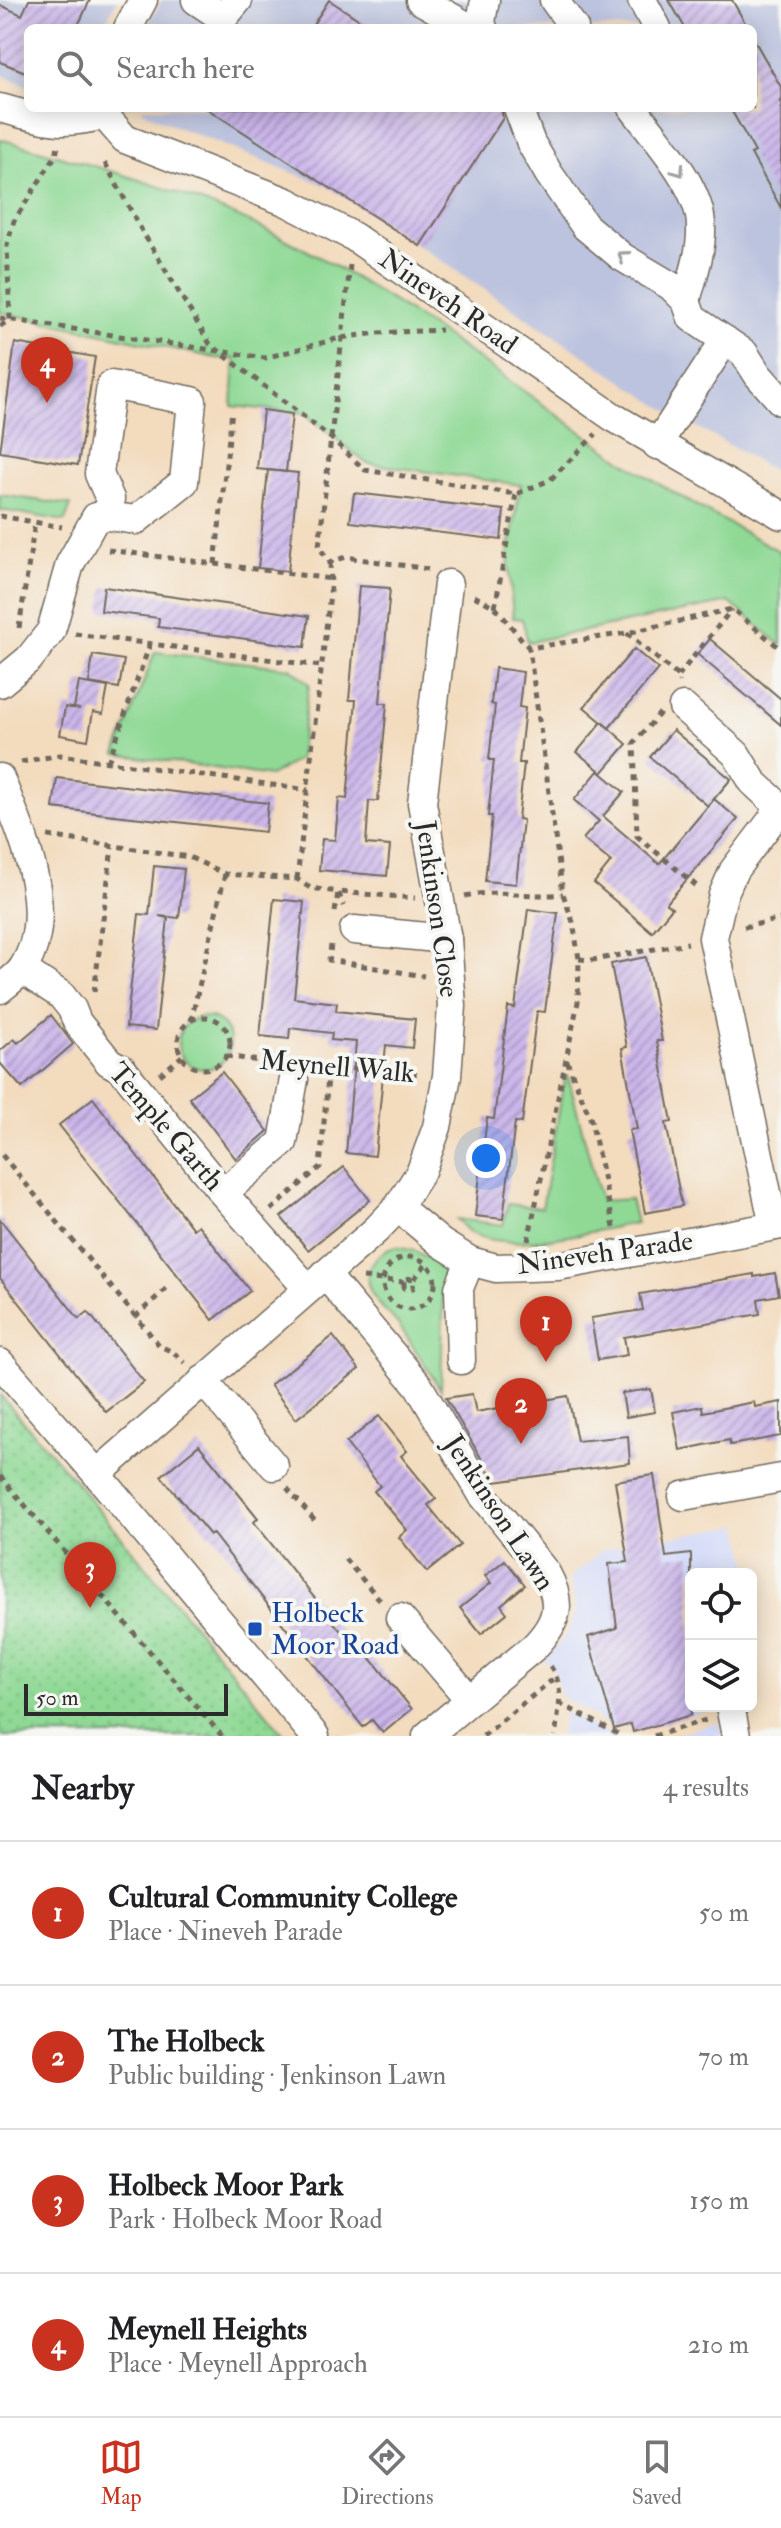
<!DOCTYPE html>
<meta charset="utf-8">
<style>
:root{--surface:#fff;--page:#f6f6f6;--text:#202124;--muted:#757577;--line:#e0e0e0;--accent:#c8321e}
body{margin:0;font-family:"IM FELL Double Pica",serif;background:var(--page);color:var(--text)}
.controls{position:absolute;right:24px;bottom:24px;display:grid;overflow:hidden;border-radius:12px;box-shadow:0 4px 20px #0003}
.controls button{width:72px;height:72px;display:grid;place-items:center;padding:0;border:0;border-bottom:2px solid var(--line);background:var(--surface);color:var(--text);font:40px sans-serif}
.scale{position:absolute;left:24px;bottom:20px;width:204px;box-sizing:border-box;padding-left:8px;border:4px solid #2b2b2b;border-top:0;font-size:22px;line-height:28px;white-space:nowrap;color:#2b2b2b;-webkit-text-stroke:6px #f6f6f2;paint-order:stroke}
.you{position:absolute;left:486px;top:1158px;width:28px;height:28px;margin:-20px;border:6px solid #fff;border-radius:50%;background:#1a73e8;box-shadow:0 0 0 12px #1a73e833}
.badge{display:grid;place-items:center;width:52px;height:52px;border-radius:50%;background:var(--accent);color:#fff;font-size:26px;font-weight:700}
.pin{position:absolute;translate:-50% -66px;filter:drop-shadow(0 2px 4px #0008)}
.pin::after{content:'';position:absolute;top:42px;width:28px;height:24px;background:inherit;clip-path:polygon(0 0,100% 0,50% 100%)}
.list{margin:0;padding:0;list-style:none}
h2{display:flex;justify-content:space-between;align-items:center;height:104px;margin:0;padding:0 32px;font-size:34px}
h2 small{font-size:26px;font-weight:400;color:var(--muted)}
.list li{display:grid;grid-template-columns:52px 1fr auto;gap:24px;align-items:center;box-sizing:border-box;height:144px;padding:0 32px;border-top:2px solid var(--line)}
.list b{display:block;font-size:30px;white-space:nowrap}
.list p{margin:0;font-size:26px;white-space:nowrap;color:var(--muted)}
.list em{font-size:26px;font-style:normal;color:var(--muted)}
.icon{flex:none;width:44px;height:44px;fill:none;stroke:currentColor;stroke-width:2;stroke-linecap:round;stroke-linejoin:round}
.map{position:relative;flex:none;width:781px;height:1736px;overflow:hidden}
.search{position:absolute;background:var(--surface);box-shadow:0 4px 20px #0003;left:24px;right:24px;top:24px;height:88px;display:flex;align-items:center;gap:20px;box-sizing:border-box;padding:0 28px;border-radius:12px;color:var(--muted);font-size:30px}
.sheet{height:680px;background:var(--surface)}
nav{display:flex;justify-content:space-around;align-items:center;box-sizing:border-box;height:112px;border-top:2px solid var(--line);background:var(--surface);font-size:22px;color:var(--muted)}
nav a{display:grid;justify-items:center;gap:4px}
nav .on{color:var(--accent)}
.map>svg:first-child{display:block}
.built{fill:#d2d9f9}
.industrial{fill:#bcc3de}
.grass{fill:#8fd995;stroke:#5d8260;stroke-width:2}
.park{fill:url(#park-dots);stroke:#5d8260;stroke-width:2}
.building{fill:url(#building-hatch)}
.lines{fill:none;stroke-linecap:round;stroke-linejoin:round}
.minor-casing{stroke:#71695e;stroke-width:31}
.path{stroke:#71695e;stroke-width:5;stroke-dasharray:6 6;stroke-linecap:butt}
.minor{stroke:#fff;stroke-width:28}
.oneway{stroke:#a0a0a0}
.transit-dot{fill:#1a4fb4;stroke:#f6f6f2;stroke-width:3}
.labels{text-anchor:middle;dominant-baseline:central;stroke-width:8;stroke-linejoin:round;paint-order:stroke}
.street-label{font-size:28px;fill:#2b2b2b;stroke:#f6f6f2}
.transit-label{font-size:28px;fill:#164399;stroke:#f6f6f2;text-anchor:start}
</style>
<div class="map">
<svg width="781" height="1736" viewBox="0 0 781 1736">
<defs>
<pattern id="park-dots" width="8" height="8" patternUnits="userSpaceOnUse" patternTransform="scale(2)"><rect width="8" height="8" fill="#8fd995"/><path d="M2 2h.1M6 6h.1" fill="none" stroke="#7cba81" stroke-width="1.8" stroke-linecap="round"/></pattern>
<pattern id="building-hatch" width="6" height="6" patternUnits="userSpaceOnUse" patternTransform="scale(2)"><rect width="6" height="6" fill="#cbb6ea"/><path d="M-1 1l2-2M0 6l6-6M5 7l2-2" fill="none" stroke="#a594be"/></pattern>
</defs>
<rect width="100%" height="100%" fill="#f6f6f2"/>
<filter id="ink" filterUnits="userSpaceOnUse"><feTurbulence type="fractalNoise" baseFrequency=".0125" numOctaves="2"/><feDisplacementMap in="SourceGraphic" scale="16" xChannelSelector="R" yChannelSelector="G"/><feConvolveMatrix kernelMatrix="1 2 1 2 8 2 1 2 1" color-interpolation-filters="sRGB"/></filter>
<filter id="wash" filterUnits="userSpaceOnUse"><feTurbulence type="fractalNoise" baseFrequency=".006" numOctaves="4" result="noise"/><feDisplacementMap in="SourceGraphic" scale="32" xChannelSelector="R" yChannelSelector="G"/><feGaussianBlur stdDeviation="1.8" result="paint"/><feColorMatrix in="noise" values="0 0 0 0 0 0 0 0 0 0 0 0 0 0 0 0 0 1.4 0 .05"/><feComposite in="paint" operator="in"/></filter>
<g filter="url(#wash)">
<rect width="100%" height="100%" fill="#f3dbbd"/>
<g class="built">
<polygon points="739,1525 751,1574 691,1574 691,1706 700,1706 702,1712 633,1732 630,1724 614,1729 560,1695 557,1675 545,1660 566,1635 573,1620 576,1604 570,1578 604,1549"/>
<polygon points="751,1575 759,1608 756,1639 751,1640"/>
<polygon points="564,1712 613,1736 561,1736"/>
<polygon points="718,1722 722,1736 670,1736"/>
</g>
<g class="industrial">
<polygon points="0,0 117,0 102,28 28,28 28,86 0,74"/>
<polygon points="162,0 781,0 781,475 655,403 332,188 170,124 144,112 141,108 753,108 753,28 145,28"/>
</g>
<g class="grass">
<path d="M 0,139 C 93,165 188,191 275,234 C 398,295 507,381 620,459 C 670,493 725,521 777,550 L 781,553 L 781,645 L 729,602 L 528,642 L 522,619 L 513,618 L 508,554 L 521,485 L 366,463 L 304,413 L 232,406 L 235,359 L 216,358 L 0,312 Z"/>
<polygon points="0,495 71,505 65,521 0,510"/>
<polygon points="155,652 291,668 309,684 299,759 270,776 116,754"/>
<circle cx="204" cy="1043" r="26"/>
<path d="M 568,1076 L 601,1201 L 630,1199 L 636,1223 C 594,1230 507,1255 470,1232 C 465,1229 461,1223 457,1219 L 503,1225 L 508,1204 L 542,1208 L 565,1077 Z"/>
<path d="M 395,1247 L 415,1251 L 444,1268 L 441,1390 C 427,1369 415,1348 400,1327 C 392,1315 379,1307 372,1294 C 360,1273 375,1253 395,1247 Z"/>
</g>
<polygon class="park" points="0,1395 75,1481 285,1736 0,1736"/>
<g id="blocks">
<g class="building">
<polygon points="29,0 90,0 77,28 28,28 28,73 0,62 0,5 22,15"/>
<polygon points="329,0 372,28 311,28"/>
<polygon points="669,0 732,0 748,28 685,28"/>
<polygon points="753,38 781,87 781,208 751,154 755,152 730,108 753,108"/>
<polygon points="206,108 501,108 503,118 420,246"/>
<polygon points="15,343 95,357 78,465 0,452"/>
<polygon points="263,410 292,414 286,472 257,469"/>
<polygon points="268,470 298,473 288,571 258,568"/>
<polygon points="354,493 504,510 501,540 350,522"/>
<polygon points="359,586 390,588 380,703 387,703 378,801 369,801 366,844 390,846 387,876 319,870 322,839 335,840 339,798 347,799 356,700 349,700"/>
<polygon points="104,587 309,616 305,647 158,627 159,618 101,611"/>
<polygon points="710,639 781,699 781,725 697,654"/>
<polygon points="634,649 658,669 609,728 584,707"/>
<polygon points="93,655 124,660 119,688 89,683"/>
<polygon points="495,668 523,672 519,707 525,708 519,763 524,763 518,819 523,820 516,884 485,881 492,816 488,816 494,760 489,760 495,705 491,704"/>
<polygon points="79,682 108,687 103,714 93,712 88,740 60,735 65,707 80,709 74,708"/>
<polygon points="602,722 627,744 602,773 599,771 624,792 603,816 659,864 714,799 738,819 666,904 672,908 652,932 594,883 611,862 583,839 599,821 574,800 599,770 577,752"/>
<polygon points="673,730 731,779 708,806 650,757"/>
<polygon points="57,778 268,803 265,832 53,808"/>
<polygon points="154,866 184,869 179,918 159,916 168,918 156,1030 126,1027 139,914 149,915"/>
<polygon points="274,899 304,902 294,998 337,1003 336,1011 415,1019 412,1048 386,1045 375,1156 346,1153 356,1042 331,1040 332,1033 290,1028 289,1039 260,1036"/>
<polygon points="528,909 558,913 545,1012 537,1011 522,1123 515,1122 503,1219 475,1216 487,1118 494,1119 508,1007 515,1008"/>
<polygon points="646,957 662,1041 657,1041 672,1122 666,1123 682,1206 645,1213 629,1130 637,1129 622,1048 627,1047 611,964"/>
<polygon points="51,1015 73,1044 22,1088 0,1063 0,1051 14,1039 18,1043"/>
<polygon points="222,1072 268,1131 236,1159 189,1098"/>
<polygon points="93,1098 193,1229 198,1225 250,1291 213,1320 59,1125"/>
<polygon points="344,1167 370,1200 308,1250 281,1217"/>
<polygon points="0,1219 79,1319 88,1312 144,1382 106,1412 0,1278"/>
<polygon points="775,1273 779,1295 758,1299 760,1314 624,1337 627,1355 598,1360 591,1318 643,1310 640,1294 754,1274 754,1277"/>
<polygon points="333,1336 359,1369 296,1419 270,1385"/>
<polygon points="651,1389 655,1412 626,1417 622,1393"/>
<polygon points="472,1394 476,1412 568,1396 577,1441 628,1436 630,1463 495,1482 446,1398"/>
<polygon points="754,1402 755,1407 781,1402 781,1436 730,1445 729,1440 680,1450 673,1412 702,1406 703,1412"/>
<polygon points="379,1416 407,1451 401,1456 436,1499 428,1505 460,1545 427,1572 399,1537 407,1530 374,1491 380,1486 346,1443"/>
<polygon points="199,1445 258,1518 254,1522 348,1640 353,1636 412,1709 383,1733 372,1720 363,1727 212,1533 210,1535 161,1476"/>
<polygon points="654,1475 666,1557 691,1554 691,1715 633,1732 631,1724 614,1729 588,1637 617,1628 609,1564 628,1562 615,1481"/>
<polygon points="505,1560 525,1585 501,1605 507,1613 481,1634 460,1608 491,1583 485,1576"/>
</g>
</g>
</g>
<g filter="url(#ink)">
<use href="#blocks" fill-opacity="0" stroke="#71695e" stroke-width="2"/>
<g class="lines">
<g class="minor-casing">
<g id="minor">
<polyline points="196,0 223,18 238,0"/>
<polyline points="420,0 470,28"/>
<polyline points="554,0 574,28"/>
<polyline points="642,0 657,28"/>
<polyline points="128,28 143,0"/>
<polyline points="483,28 481,22 485,0"/>
<path d="M 0,108 C 43,119 59,127 104,115"/>
<polyline points="518,108 531,143 549,174 585,226 622,257 671,286 686,301 692,318 744,353 758,375 781,401"/>
<path d="M 633,108 C 656,139 701,187 701,227 C 702,252 692,278 686,301"/>
<polyline points="104,115 125,139 287,202 354,237 613,417 781,515"/>
<polyline points="657,445 725,340"/>
<polyline points="0,683 29,659 51,631 70,564 96,517 108,516 136,520 184,482 192,401 111,385 99,474 110,499 108,516"/>
<polyline points="683,707 736,754 753,782 781,808"/>
<path d="M 0,778 C 21,832 59,912 23,968 C 18,976 7,983 0,989"/>
<polyline points="354,930 447,939"/>
<polyline points="23,970 61,995 72,1009 77,1022 109,1062 122,1069 223,1193 308,1289"/>
<polyline points="223,1193 283,1142 294,1079"/>
<polyline points="398,1207 441,1243 470,1261 496,1268 558,1266 781,1225"/>
<polyline points="774,1226 713,938 723,895 734,870 781,808"/>
<path d="M 325,1274 L 418,1385 L 482,1494 L 546,1573 C 563,1604 558,1622 534,1647 L 427,1736"/>
<polyline points="461,1360 459,1288 470,1261"/>
<polyline points="0,1363 97,1474 315,1736"/>
<polyline points="203,1380 274,1466"/>
<polyline points="97,1474 376,1230 398,1207 421,1171 437,1127 447,1076 452,1006 447,939 422,803 448,584"/>
<polyline points="683,1496 781,1478"/>
<polyline points="400,1618 470,1700"/>
<polyline points="730,1706 736,1736"/>
</g>
</g>
<g class="path">
<polyline points="105,163 142,231 210,344 331,438 365,470 516,494 550,480 596,434"/>
<polyline points="350,265 319,547 330,562 346,557 428,569"/>
<polyline points="0,318 265,358 340,338 377,333 441,330"/>
<polyline points="0,326 10,320 7,245 14,221 56,155 58,146"/>
<polyline points="0,516 62,527"/>
<polyline points="108,550 331,579"/>
<polyline points="215,564 232,410"/>
<polyline points="474,596 495,607 529,648 627,633 732,609 781,649"/>
<polyline points="495,607 516,494"/>
<polyline points="19,628 35,522"/>
<polyline points="627,633 678,676 679,682"/>
<polyline points="75,634 320,666"/>
<polyline points="678,676 732,609"/>
<polyline points="660,713 634,743 637,836 699,888"/>
<polyline points="21,762 60,755 308,790"/>
<polyline points="108,762 150,644"/>
<polyline points="48,836 189,857 225,874 297,879 310,888 338,892 344,906"/>
<polyline points="297,879 331,585 330,562"/>
<path d="M 465,896 C 497,889 529,898 563,894"/>
<polyline points="335,912 338,892 415,898"/>
<polyline points="744,927 781,919"/>
<polyline points="331,945 329,960 424,976"/>
<polyline points="579,959 593,960 688,943"/>
<polyline points="94,992 112,847"/>
<circle cx="204" cy="1043" r="26"/>
<polyline points="191,1021 225,874"/>
<polyline points="226,1056 273,1063"/>
<polyline points="567,1061 591,1120 615,1232"/>
<polyline points="315,1066 420,1074"/>
<polyline points="160,1075 182,1056"/>
<polyline points="2,1155 160,1346 173,1352 185,1363"/>
<polyline points="271,1210 320,1167 329,1066"/>
<polyline points="528,1241 578,1002 579,959 573,922 563,894 529,648"/>
<circle cx="409" cy="1283" r="26"/>
<polyline points="363,1278 404,1282 404,1278 414,1279 413,1288 404,1288 404,1282"/>
<polyline points="414,1279 426,1264"/>
<polyline points="135,1317 169,1286"/>
<polyline points="0,1476 222,1736"/>
<polyline points="287,1488 315,1521"/>
<polyline points="345,1559 381,1601"/>
<path d="M 550,1666 C 566,1687 558,1712 555,1736"/>
<polyline points="559,1703 622,1736"/>
<polyline points="483,1736 557,1676"/>
<polyline points="654,1736 706,1720"/>
</g>
<use href="#minor" class="minor"/>
</g>
<defs><path id="oneway-chevron" d="M-2-3.5L2.5 0L-2 3.5" fill="none" stroke-width="1.6" stroke-linecap="round" stroke-linejoin="round" transform="scale(2)"/></defs>
<g class="oneway">
<use href="#oneway-chevron" transform="translate(679 171) rotate(55)"/>
<use href="#oneway-chevron" transform="translate(623 256) rotate(-145)"/>
</g>
</g>
<rect class="transit-dot" x="247" y="1621" width="16" height="16" rx="4"/>
<g class="labels">
<g class="street-label">
<text transform="translate(448 302) rotate(35)">Nineveh Road</text>
<text transform="translate(437 909) rotate(82)">Jenkinson Close</text>
<text transform="translate(337 1067) rotate(5)">Meynell Walk</text>
<text transform="translate(166 1127) rotate(49)">Temple Garth</text>
<text transform="translate(605 1253) rotate(-8)">Nineveh Parade</text>
<text transform="translate(499 1513) rotate(57)">Jenkinson Lawn</text>
</g>
<g class="transit-label">
<text x="271" y="1613">Holbeck<tspan x="271" dy="32">Moor Road</tspan></text>
</g>
</g>
</svg>
<div class="controls">
<button><svg class="icon" aria-label="locate" viewBox="0 0 24 24"><circle cx="12" cy="12" r="6"/><path d="M12 2v4M12 18v4M2 12h4M18 12h4"/></svg></button>
<button><svg class="icon" aria-label="layers" viewBox="0 0 24 24"><path d="M12 4l9 5-9 5-9-5zM3 14l9 5 9-5"/></svg></button>
</div>
<div class="scale">50 m</div>
<div class="you"></div>
<div class="pin badge" style="left:546px;top:1362px">1</div>
<div class="pin badge" style="left:521px;top:1444px">2</div>
<div class="pin badge" style="left:90px;top:1608px">3</div>
<div class="pin badge" style="left:47px;top:403px">4</div>
<div class="search"><svg class="icon" aria-label="search" viewBox="0 0 24 24"><circle cx="10" cy="10" r="6"/><path d="M15 15l6 6"/></svg>Search here</div>
</div>
<section class="sheet">
<h2>Nearby<small>4 results</small></h2>
<ul class="list">
<li><span class="badge">1</span><div><b>Cultural Community College</b><p>Place · Nineveh Parade</p></div><em>50 m</em></li>
<li><span class="badge">2</span><div><b>The Holbeck</b><p>Public building · Jenkinson Lawn</p></div><em>70 m</em></li>
<li><span class="badge">3</span><div><b>Holbeck Moor Park</b><p>Park · Holbeck Moor Road</p></div><em>150 m</em></li>
<li><span class="badge">4</span><div><b>Meynell Heights</b><p>Place · Meynell Approach</p></div><em>210 m</em></li>
</ul>
</section>
<nav>
<a class="on"><svg class="icon" aria-label="map" viewBox="0 0 24 24"><path d="M3 6l6-2 6 2 6-2v14l-6 2-6-2-6 2zM9 4v14M15 6v14"/></svg>Map</a>
<a><svg class="icon" aria-label="directions" viewBox="0 0 24 24"><path d="M12 3l9 9-9 9-9-9zM9 14v-3h6M13 9l2 2-2 2"/></svg>Directions</a>
<a><svg class="icon" aria-label="saved" viewBox="0 0 24 24"><path d="M7 4h10v16l-5-4-5 4z"/></svg>Saved</a>
</nav>
